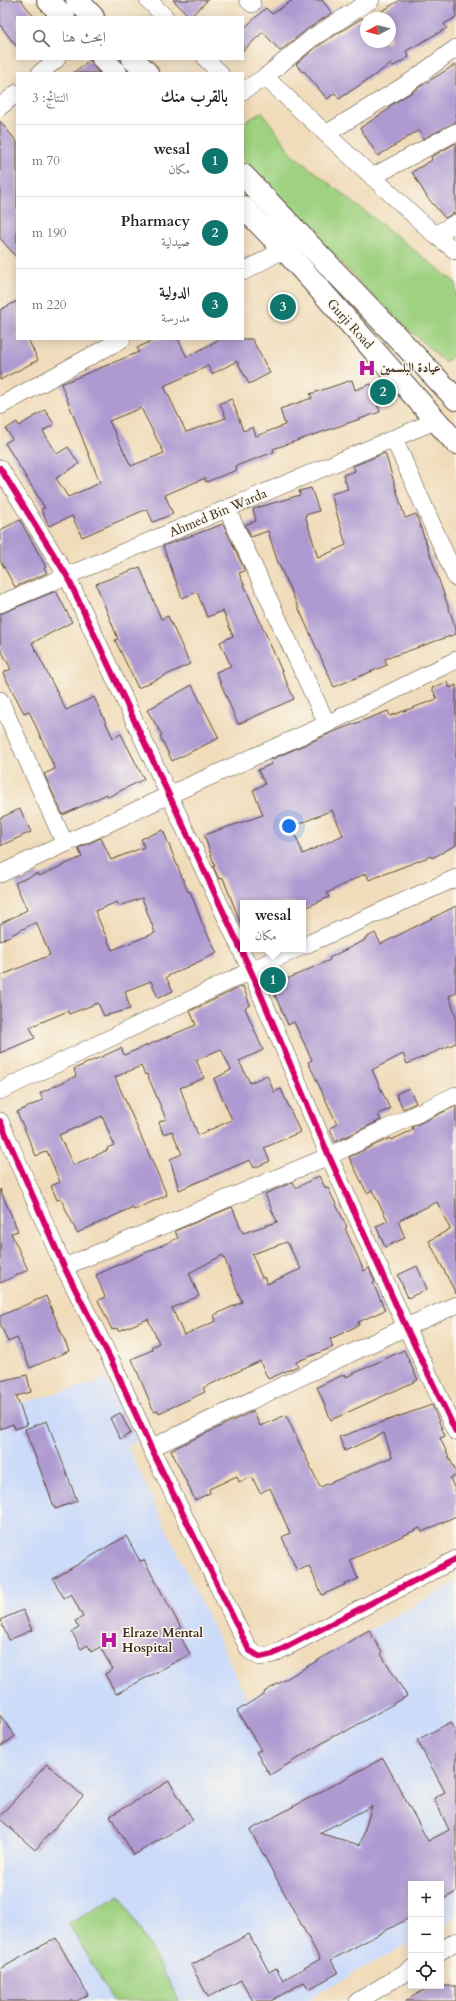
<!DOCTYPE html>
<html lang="ar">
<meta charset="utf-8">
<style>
:root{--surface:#fff;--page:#f2f2f2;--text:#222;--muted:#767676;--line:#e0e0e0;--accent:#0f766e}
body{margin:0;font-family:Cardo,Amiri,serif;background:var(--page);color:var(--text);direction:rtl}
.controls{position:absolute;right:12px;bottom:12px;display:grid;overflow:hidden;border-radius:0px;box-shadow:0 2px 10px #0003}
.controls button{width:36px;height:36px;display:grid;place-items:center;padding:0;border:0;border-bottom:1px solid var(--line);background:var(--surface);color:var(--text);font:20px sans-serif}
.compass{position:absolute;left:360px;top:12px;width:36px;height:36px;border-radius:50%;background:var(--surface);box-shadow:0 2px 10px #0003;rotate:263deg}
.you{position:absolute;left:289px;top:826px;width:14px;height:14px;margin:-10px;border:3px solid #fff;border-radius:50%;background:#1a73e8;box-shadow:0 0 0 6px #1a73e833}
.badge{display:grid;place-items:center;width:26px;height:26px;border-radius:50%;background:var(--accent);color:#fff;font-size:13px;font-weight:700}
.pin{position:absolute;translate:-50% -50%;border:2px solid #fff;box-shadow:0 1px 4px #0006}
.popup{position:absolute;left:240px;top:900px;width:66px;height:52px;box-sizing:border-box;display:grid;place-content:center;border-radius:0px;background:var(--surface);filter:drop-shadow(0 1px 3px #0005);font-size:13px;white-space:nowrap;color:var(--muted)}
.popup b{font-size:15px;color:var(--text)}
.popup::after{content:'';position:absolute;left:50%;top:100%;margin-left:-8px;border:8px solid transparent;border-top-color:var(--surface)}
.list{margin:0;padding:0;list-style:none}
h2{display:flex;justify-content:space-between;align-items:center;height:52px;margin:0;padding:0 16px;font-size:17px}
h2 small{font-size:13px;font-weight:400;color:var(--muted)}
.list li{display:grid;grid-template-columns:26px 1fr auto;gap:12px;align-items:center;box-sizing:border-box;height:72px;padding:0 16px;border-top:1px solid var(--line)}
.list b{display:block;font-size:15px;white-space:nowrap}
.list p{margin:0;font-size:13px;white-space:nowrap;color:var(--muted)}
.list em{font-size:13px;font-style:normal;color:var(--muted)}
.icon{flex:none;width:22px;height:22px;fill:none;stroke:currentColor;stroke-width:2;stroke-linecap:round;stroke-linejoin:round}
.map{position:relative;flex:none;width:456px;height:2001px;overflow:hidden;direction:ltr}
.search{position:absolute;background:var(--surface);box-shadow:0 2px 10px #0003;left:16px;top:16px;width:228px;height:44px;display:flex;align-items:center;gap:10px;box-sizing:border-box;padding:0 14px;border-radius:0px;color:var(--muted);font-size:15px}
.panel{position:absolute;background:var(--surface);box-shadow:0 2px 10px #0003;left:16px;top:72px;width:228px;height:268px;border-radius:0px;direction:rtl}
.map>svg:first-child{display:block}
.built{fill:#ccdbf9}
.green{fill:#9ed180;stroke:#6c7e4f}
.building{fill:#ae9ad1;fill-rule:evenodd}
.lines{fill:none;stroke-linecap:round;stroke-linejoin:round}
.minor-casing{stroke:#564535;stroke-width:18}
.trunk-casing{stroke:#564535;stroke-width:24}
.minor{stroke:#fff;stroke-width:17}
.trunk{stroke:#fff;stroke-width:22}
.cycleway-casing{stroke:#fbf7ec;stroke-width:8}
.cycleway{stroke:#d6006c;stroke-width:6}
.labels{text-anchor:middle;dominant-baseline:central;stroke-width:3;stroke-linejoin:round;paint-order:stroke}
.street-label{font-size:13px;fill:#3b2a1e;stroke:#fbf7ec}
.poi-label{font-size:13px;font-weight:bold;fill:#3b2a1e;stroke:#fbf7ec;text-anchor:start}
</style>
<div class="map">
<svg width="456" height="2001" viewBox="0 0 456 2001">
<rect width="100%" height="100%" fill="#fbf7ec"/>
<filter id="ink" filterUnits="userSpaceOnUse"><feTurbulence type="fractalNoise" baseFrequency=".025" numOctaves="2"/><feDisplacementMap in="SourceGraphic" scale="8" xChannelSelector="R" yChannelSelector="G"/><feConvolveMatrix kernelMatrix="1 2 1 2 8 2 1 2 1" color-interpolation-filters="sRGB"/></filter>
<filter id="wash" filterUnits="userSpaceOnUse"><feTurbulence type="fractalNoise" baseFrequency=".012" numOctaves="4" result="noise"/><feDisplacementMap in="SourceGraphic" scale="16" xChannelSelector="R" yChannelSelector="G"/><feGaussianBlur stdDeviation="0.9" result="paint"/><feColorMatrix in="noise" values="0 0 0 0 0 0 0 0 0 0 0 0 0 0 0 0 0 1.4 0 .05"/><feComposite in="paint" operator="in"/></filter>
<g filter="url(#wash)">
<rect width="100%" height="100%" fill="#f0dcba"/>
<polygon class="built" points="106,1379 137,1441 127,1446 247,1699 456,1582 456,1918 441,1926 441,1884 411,1884 411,1942 312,1996 311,2001 0,2001 0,1406 26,1402"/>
<g class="green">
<polygon points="262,112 293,155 456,283 456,353 445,363 370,293 243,160 243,123"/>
<polygon points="120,1895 180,2001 113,2001 69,1924"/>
</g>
<g id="blocks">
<g class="building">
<polygon points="0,0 21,0 34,17 17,17 17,47 0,25"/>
<polygon points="173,0 208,0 190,17"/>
<polygon points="293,0 322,0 332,13 306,30 280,51 263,32 243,51 243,29 266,8 272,14"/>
<polygon points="400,0 456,0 456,17 444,24 447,28 406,51 409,57 392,67 391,64 339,99 335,93 327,99 304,71 302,72 296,64 318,46 362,18 366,24 366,42 390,42 390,18 371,18"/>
<polygon points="91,59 94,67 99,73 73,73"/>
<polygon points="456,64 456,122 423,139 419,130 378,156 360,128 389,109 388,107"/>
<polygon points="0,121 17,142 17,258 0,238"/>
<polygon points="456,143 456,212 445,218 427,197 412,172 432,160 431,157"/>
<polygon points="17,301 17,339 28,339 38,360 0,380 0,310"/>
<path d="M 156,339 L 178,339 L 187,357 L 220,339 L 252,339 L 270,373 L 249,384 L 237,361 L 212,374 L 208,366 L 164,386 L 186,432 L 226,418 L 220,403 L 232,399 L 243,431 L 253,427 L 256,436 L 285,425 L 280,409 L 312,398 L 310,394 L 352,380 L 355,390 L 371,384 L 380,412 L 273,449 L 274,452 L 236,466 L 237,470 L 206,482 L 205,478 L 165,495 L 173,514 L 153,522 L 147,509 L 82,537 L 72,516 L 49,526 L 41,509 L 45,508 L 5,443 L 12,439 L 6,429 L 17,422 L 19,426 L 45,410 L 54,424 L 43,431 L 57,454 L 68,447 L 79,464 L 56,478 L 68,497 L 100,483 L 61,384 L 139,352 L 137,348 ZM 141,408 L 164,453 L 131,466 L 109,421 Z"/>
<polygon points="385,453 405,518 416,514 456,629 456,634 385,659 387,665 334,687 277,560 268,531 251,537 245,525 256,521 253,509 300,495 299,491 311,488 319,511 305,515 318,558 346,545 331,494 348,489 343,475 355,471 353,466"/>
<polygon points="20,520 46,567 44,568 47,573 15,587 0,560 0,530"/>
<polygon points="223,524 245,571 239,573 294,699 238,724 216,672 231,666 220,642 233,636 223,611 207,617 197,592 182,598 163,546"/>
<polygon points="140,567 161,619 168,616 190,664 138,688 115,640 118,639 96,584"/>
<polygon points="56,591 72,622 32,643 66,710 94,697 113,738 121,734 144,779 108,797 107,794 63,815 44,774 55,769 29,711 24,713 3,673 11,669 0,648 0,614"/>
<path d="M 447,682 L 450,688 L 456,685 L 456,845 L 432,858 L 431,856 L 369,880 L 366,873 L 327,893 L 329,897 L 303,909 L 303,903 L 243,903 L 242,927 L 223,878 L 219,879 L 213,866 L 215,866 L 204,835 L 263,815 L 253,790 L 265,784 L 258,770 L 272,764 L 270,760 L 338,730 L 388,711 L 390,716 L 437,699 L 432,688 ZM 332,810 L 343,835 L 303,854 L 292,827 Z"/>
<polygon points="192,685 219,738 172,761 160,736 162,735 147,710"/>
<polygon points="20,809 31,832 0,846 0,818"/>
<path d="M 163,830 L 188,892 L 190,891 L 202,923 L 217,953 L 166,977 L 173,991 L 158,998 L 151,981 L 125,991 L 130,1009 L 104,1016 L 98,1003 L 69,1014 L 68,1011 L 30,1027 L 35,1038 L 0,1053 L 0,976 L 50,955 L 36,922 L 0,941 L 0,924 L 27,910 L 15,883 L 38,873 L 39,876 L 82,857 L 78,848 L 101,838 L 111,860 L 144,847 L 141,839 ZM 142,898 L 155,933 L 112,950 L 95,911 L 117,902 L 119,906 Z"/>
<polygon points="456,906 456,993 449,996 456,1016 456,1043 407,1064 403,1054 372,1070 390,1109 378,1114 381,1120 335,1142 330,1128 337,1124 308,1062 312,1060 294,1022 288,1025 271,986 330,960 329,958 365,940 364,939 375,933 381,944"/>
<path d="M 243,986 L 250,1005 L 245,1008 L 263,1050 L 239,1061 L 250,1083 L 267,1075 L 274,1092 L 281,1089 L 300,1132 L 264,1148 L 270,1161 L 254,1168 L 250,1160 L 179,1190 L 170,1159 L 182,1154 L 172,1131 L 163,1134 L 159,1122 L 166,1119 L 147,1074 L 145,1075 L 141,1066 L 115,1077 L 167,1195 L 134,1210 L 133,1207 L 77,1233 L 61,1199 L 57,1200 L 51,1186 L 60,1182 L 47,1151 L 36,1156 L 17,1112 L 43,1100 L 40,1093 L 76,1076 L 74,1069 L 121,1048 L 124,1055 L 196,1025 L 190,1011 ZM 221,1049 L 231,1070 L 214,1079 L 232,1120 L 198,1135 L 180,1088 L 204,1078 L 196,1060 ZM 102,1116 L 114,1145 L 107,1148 L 108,1150 L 73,1165 L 59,1135 Z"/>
<polygon points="409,1088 416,1103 403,1109 396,1094"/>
<polygon points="456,1106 456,1294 429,1241 450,1229 437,1202 398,1221 405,1238 385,1247 376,1226 388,1221 372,1190 367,1193 349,1157 390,1138 391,1140 413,1130 412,1127"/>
<path d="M 319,1176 L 326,1189 L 328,1188 L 347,1227 L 345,1228 L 364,1271 L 369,1268 L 375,1282 L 373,1283 L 385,1310 L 358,1322 L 359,1325 L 330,1339 L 333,1347 L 296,1362 L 298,1366 L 268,1379 L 260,1361 L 203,1388 L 205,1392 L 181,1403 L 159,1413 L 158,1410 L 154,1412 L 132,1359 L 152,1350 L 151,1347 L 159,1343 L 148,1319 L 118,1331 L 117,1328 L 112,1330 L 98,1300 L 105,1297 L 96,1275 L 178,1238 L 175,1231 L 232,1207 L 243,1233 L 277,1222 L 265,1194 L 293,1182 L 296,1188 ZM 287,1242 L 301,1269 L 267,1284 L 264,1277 L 262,1278 L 252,1254 ZM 223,1255 L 242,1302 L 214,1315 L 216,1321 L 184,1335 L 172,1308 L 199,1296 L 189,1273 Z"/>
<polygon points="0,1189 18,1231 11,1233 28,1270 0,1283"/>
<polygon points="417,1266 427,1289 408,1298 398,1275"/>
<polygon points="46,1296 69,1351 30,1368 17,1338 8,1342 0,1323 0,1316"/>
<polygon points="404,1350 418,1380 331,1420 317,1387 345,1374 346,1377"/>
<polygon points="27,1375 31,1392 16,1396 27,1425 15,1429 13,1424 0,1429 0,1381"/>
<polygon points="432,1405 445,1436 440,1438 456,1472 456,1476 450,1478 456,1492 456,1516 422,1532 420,1528 350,1560 358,1579 322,1595 309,1566 297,1571 282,1537 290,1533 270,1488 260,1493 252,1477 239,1482 237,1476 209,1489 210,1493 195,1500 171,1450 253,1411 260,1426 286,1415 320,1487 392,1457 384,1433 345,1451 339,1437"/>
<polygon points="120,1413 131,1433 120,1439 110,1418"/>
<polygon points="47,1421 77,1501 55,1509 25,1429"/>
<polygon points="126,1536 140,1561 144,1560 181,1628 177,1630 190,1654 116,1694 105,1674 113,1669 100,1647 91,1652 88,1645 81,1649 72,1632 79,1628 75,1621 83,1617 71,1594 64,1598 53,1579"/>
<polygon points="23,1610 32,1630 9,1640 0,1620"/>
<polygon points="369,1630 382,1653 381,1654 407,1696 343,1733 342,1731 270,1775 256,1752 261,1750 237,1711 265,1693 264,1692"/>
<polygon points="0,1715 15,1736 0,1747"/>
<path d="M 451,1722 L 456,1732 L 456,1892 L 441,1900 L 441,1884 L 411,1884 L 411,1917 L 331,1960 L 338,1973 L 309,1989 L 304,1982 L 271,2001 L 253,2001 L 241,1980 L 208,1997 L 191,1965 L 249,1934 L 269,1972 L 276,1968 L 283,1980 L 320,1959 L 250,1830 L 383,1758 L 428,1841 L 449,1830 L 434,1798 L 445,1792 L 417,1740 ZM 372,1806 L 360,1845 L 319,1833 Z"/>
<polygon points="47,1764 83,1796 35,1850 0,1819 0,1816"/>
<polygon points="169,1781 193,1820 134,1855 110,1816"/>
<polygon points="56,1938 88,1995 77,2001 0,2001 0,1969"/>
<polygon points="431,1986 456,1986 456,2001 405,2001"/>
</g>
</g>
</g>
<g filter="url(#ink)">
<use href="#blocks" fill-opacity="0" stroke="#564535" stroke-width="1"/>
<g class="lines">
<g class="minor-casing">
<g id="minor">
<polyline points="148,0 165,17"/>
<polyline points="248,0 252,4"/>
<polyline points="206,59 220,73"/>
<polyline points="40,73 57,59"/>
<polyline points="265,77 435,235 456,251"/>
<polyline points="243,91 265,77 312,38 371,0"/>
<polyline points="0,107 17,93"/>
<polyline points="326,134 410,82 456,48"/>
<polyline points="372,177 456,132"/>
<polyline points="435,235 456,223"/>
<polyline points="243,272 284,249"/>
<polyline points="0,406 122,339"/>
<polyline points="394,439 456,578"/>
<polyline points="0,468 67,576 250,969 329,1156 406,1327 456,1432"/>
<polyline points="227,509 327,724"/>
<polyline points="0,604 435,421"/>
<polyline points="0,700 65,844"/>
<polyline points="0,874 169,795 327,724 456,660"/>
<polyline points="303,946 456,878"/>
<polyline points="0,1091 296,949"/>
<polyline points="0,1121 64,1267 112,1362 151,1448 249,1650 260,1657 273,1654 456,1559"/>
<polyline points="64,1267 329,1156 456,1095"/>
<polyline points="151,1448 406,1327 456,1305"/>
<polyline points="441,1951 456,1941"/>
<polyline points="358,2001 411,1969"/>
</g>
</g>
<g class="trunk-casing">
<g id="trunk">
<polyline points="48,0 64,17"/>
<polyline points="77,0 93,17"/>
<polyline points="103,59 116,73"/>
<polyline points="133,59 147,73"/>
<polyline points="243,175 456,399"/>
<polyline points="243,207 284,249 456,443"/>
</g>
</g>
<use href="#minor" class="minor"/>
<use href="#trunk" class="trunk"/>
<g class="cycleway-casing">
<g id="cycleway">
<polyline points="0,468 67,576 250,969 329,1156 406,1327 456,1432"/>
<polyline points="0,1121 64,1267 112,1362 151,1448 249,1650 260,1657 273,1654 456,1559"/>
</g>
</g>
<use href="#cycleway" class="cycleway"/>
</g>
</g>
<defs>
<g id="hospital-bare" transform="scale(1.38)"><path d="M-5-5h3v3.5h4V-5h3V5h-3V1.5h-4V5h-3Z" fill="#b5179e" stroke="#fbf7ec" stroke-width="2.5" paint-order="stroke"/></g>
</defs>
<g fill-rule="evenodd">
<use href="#hospital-bare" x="367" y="368"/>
<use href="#hospital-bare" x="109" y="1640"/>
</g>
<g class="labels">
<g class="street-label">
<text transform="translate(350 324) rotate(48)">Gurji Road</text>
<text transform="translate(218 513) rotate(-23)">Ahmed Bin Warda</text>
</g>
<g class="poi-label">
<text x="380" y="368">عيادة البلسمين</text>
<text x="122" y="1633">Elraze Mental<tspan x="122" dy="15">Hospital</tspan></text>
</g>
</g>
</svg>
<div class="controls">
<button>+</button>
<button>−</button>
<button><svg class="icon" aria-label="locate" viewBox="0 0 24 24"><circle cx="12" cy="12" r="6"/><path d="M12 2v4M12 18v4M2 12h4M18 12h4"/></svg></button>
</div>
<svg class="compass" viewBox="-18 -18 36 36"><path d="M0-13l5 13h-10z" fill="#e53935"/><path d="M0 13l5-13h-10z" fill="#767676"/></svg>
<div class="you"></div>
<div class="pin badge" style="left:273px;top:980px">1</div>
<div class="popup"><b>wesal</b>مكان</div>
<div class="pin badge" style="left:383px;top:392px">2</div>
<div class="pin badge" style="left:283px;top:307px">3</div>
<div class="search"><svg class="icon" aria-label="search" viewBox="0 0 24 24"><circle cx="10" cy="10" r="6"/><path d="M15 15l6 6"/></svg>ابحث هنا</div>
<section class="panel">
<h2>بالقرب منك<small>النتائج: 3</small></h2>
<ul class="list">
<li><span class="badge">1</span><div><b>wesal</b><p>مكان</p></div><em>70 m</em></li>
<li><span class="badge">2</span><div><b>Pharmacy</b><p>صيدلية</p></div><em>190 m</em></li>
<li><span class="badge">3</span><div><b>الدولية</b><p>مدرسة</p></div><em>220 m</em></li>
</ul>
</section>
</div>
